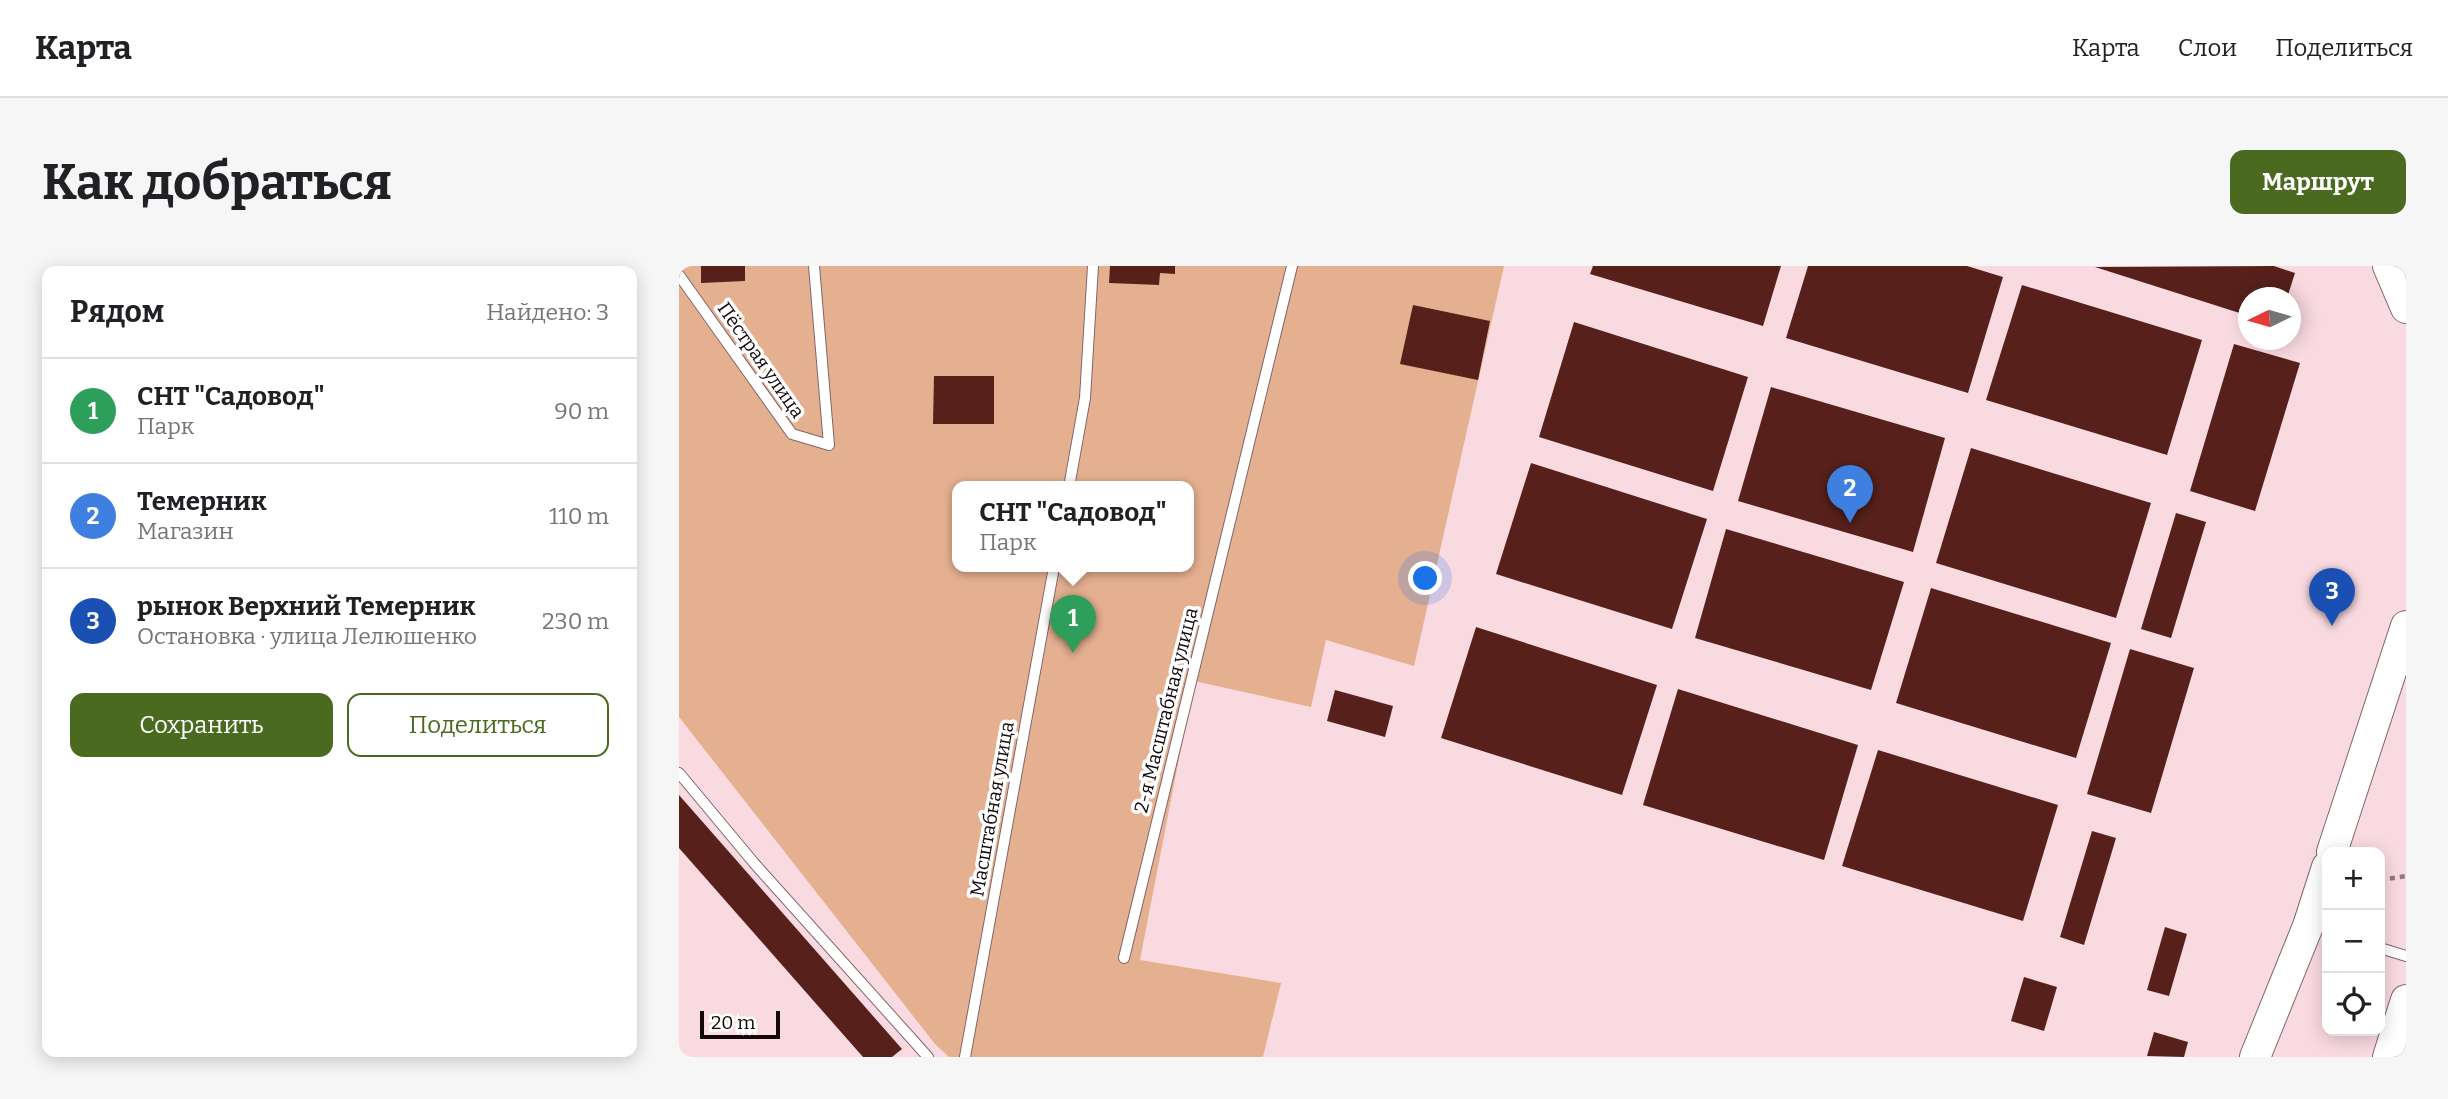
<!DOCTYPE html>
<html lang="ru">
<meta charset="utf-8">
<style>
:root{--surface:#fff;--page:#f6f6f6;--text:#202124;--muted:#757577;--line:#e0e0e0;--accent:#4a6a20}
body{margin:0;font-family:Bitter,serif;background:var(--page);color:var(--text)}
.controls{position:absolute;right:21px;bottom:21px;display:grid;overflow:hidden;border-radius:14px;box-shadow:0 4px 18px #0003}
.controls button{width:63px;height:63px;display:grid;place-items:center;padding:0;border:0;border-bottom:2px solid var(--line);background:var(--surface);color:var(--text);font:35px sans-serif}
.compass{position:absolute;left:1559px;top:21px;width:63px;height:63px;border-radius:50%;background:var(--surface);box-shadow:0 4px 18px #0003;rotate:265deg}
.scale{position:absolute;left:21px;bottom:18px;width:80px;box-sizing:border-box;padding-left:7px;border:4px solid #12080b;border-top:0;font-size:19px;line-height:24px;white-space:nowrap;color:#12080b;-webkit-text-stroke:5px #fff;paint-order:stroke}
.you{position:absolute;left:747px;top:313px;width:24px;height:24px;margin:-18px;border:5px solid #fff;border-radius:50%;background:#1a73e8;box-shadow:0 0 0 10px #1a73e833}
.badge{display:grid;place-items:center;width:46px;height:46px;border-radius:50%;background:var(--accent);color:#fff;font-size:23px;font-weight:700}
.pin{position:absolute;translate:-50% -58px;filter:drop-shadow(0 2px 4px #0008)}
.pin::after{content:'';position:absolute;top:37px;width:24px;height:21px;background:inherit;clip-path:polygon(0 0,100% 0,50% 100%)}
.popup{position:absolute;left:273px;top:215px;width:242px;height:91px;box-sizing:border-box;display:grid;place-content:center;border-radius:14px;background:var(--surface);filter:drop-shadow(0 2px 5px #0005);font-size:23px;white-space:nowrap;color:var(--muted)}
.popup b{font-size:26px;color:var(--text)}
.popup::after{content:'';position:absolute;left:50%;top:100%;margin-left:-14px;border:14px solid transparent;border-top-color:var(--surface)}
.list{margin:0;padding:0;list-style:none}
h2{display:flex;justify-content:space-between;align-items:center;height:91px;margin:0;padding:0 28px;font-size:30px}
h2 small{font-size:23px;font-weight:400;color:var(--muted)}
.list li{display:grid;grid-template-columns:46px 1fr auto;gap:21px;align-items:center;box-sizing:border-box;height:105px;padding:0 28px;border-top:2px solid var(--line)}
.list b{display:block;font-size:26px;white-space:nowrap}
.list p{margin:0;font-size:23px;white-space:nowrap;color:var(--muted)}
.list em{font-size:23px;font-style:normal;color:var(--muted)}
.actions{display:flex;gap:14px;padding:21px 28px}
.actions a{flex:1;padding:16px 0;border:2px solid var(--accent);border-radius:14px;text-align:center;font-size:24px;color:var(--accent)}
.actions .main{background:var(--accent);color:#fff}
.icon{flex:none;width:38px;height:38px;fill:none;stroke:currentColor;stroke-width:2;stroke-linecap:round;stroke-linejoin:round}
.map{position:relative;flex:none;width:1727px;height:791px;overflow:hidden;border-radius:14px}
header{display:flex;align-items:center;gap:42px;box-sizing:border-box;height:98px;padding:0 35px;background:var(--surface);border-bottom:2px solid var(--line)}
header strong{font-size:33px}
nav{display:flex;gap:38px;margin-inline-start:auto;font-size:24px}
.intro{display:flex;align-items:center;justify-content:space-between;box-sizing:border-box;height:168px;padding:0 42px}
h1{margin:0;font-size:49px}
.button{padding:18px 32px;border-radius:14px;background:var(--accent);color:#fff;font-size:24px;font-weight:700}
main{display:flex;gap:42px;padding:0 42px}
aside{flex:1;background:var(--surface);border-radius:14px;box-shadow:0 4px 18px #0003}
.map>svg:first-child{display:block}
.green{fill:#e5b090;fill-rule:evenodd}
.building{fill:#57201b}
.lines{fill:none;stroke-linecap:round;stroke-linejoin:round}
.lane-casing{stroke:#80656c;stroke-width:12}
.secondary-casing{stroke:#80656c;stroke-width:32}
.path{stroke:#8e797e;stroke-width:4.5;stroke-dasharray:5 5;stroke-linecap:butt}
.lane{stroke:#fff;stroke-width:10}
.secondary{stroke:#fff;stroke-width:30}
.labels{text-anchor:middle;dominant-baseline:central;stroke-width:7;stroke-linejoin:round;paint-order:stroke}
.street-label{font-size:19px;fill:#12080b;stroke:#fff}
</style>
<header>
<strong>Карта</strong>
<nav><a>Карта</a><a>Слои</a><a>Поделиться</a></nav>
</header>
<div class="intro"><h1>Как добраться</h1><a class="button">Маршрут</a></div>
<main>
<aside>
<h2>Рядом<small>Найдено: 3</small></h2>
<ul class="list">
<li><span class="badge" style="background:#2e9e5b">1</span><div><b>СНТ &quot;Садовод&quot;</b><p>Парк</p></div><em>90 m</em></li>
<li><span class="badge" style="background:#3f7fe0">2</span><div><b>Темерник</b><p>Магазин</p></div><em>110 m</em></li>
<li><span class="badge" style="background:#1a4fb4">3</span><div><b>рынок Верхний Темерник</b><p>Остановка · улица Лелюшенко</p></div><em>230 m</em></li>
</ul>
<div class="actions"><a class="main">Сохранить</a><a>Поделиться</a></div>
</aside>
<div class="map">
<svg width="1727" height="791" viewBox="0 0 1727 791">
<rect width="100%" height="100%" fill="#fadae1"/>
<path class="green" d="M 0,0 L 825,0 L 735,400 L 647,374 L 632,441 L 515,415 L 461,694 L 602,717 L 584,791 L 270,791 L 256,778 L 0,451 ZM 278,221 L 509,221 L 509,301 L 278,301 Z"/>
<g class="building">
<polygon points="22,0 66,0 66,15 22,17"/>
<polygon points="431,0 496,0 496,8 481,7 480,19 430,17"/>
<polygon points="914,0 1102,0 1084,60 911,8"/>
<polygon points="1129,0 1288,0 1324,11 1289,127 1107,72"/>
<polygon points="1595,0 1616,7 1608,32 1570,32 1570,50 1416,1"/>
<polygon points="1343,19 1523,74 1488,189 1307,134"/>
<polygon points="734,39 811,55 799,114 721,98"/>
<polygon points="895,56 1069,111 1034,225 860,171"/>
<polygon points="1555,78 1621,97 1576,245 1511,225"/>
<polygon points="255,110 315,110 315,158 254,158"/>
<polygon points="1092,121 1266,172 1234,286 1059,235"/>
<polygon points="1292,182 1472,237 1437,352 1257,297"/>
<polygon points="852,197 1028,253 993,363 817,308"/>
<polygon points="1497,247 1527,256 1492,372 1462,363"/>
<polygon points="1047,263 1225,316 1192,424 1016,372"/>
<polygon points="1252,322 1432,377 1397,492 1217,437"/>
<polygon points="797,361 978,419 943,529 762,472"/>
<polygon points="1451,383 1515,402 1472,547 1408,528"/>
<polygon points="999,423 1179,479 1145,594 964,539"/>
<polygon points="656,424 714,440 706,471 648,455"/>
<polygon points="1199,484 1379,539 1344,655 1163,600"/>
<polygon points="0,529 223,783 213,791 184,791 0,582"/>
<polygon points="1413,565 1437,572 1405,679 1381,671"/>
<polygon points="1486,661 1508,668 1490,730 1468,724"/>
<polygon points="1345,711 1378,721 1365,765 1332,755"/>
<polygon points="1475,766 1509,776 1505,791 1468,790"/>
</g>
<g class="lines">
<g class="lane-casing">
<g id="lane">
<polyline points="0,9 113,168 150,179 135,0"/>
<polyline points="390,221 406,132 414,0"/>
<polyline points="0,507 75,597 249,791"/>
<polyline points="1701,682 1727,690"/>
<polyline points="445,692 613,0"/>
<polyline points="286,791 375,301"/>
</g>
</g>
<g class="secondary-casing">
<g id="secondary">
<polyline points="1709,0 1727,42"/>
<polyline points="1653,586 1727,360"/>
<polyline points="1576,791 1629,660 1648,601"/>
<polyline points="1709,791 1727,734"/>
</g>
</g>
<polyline class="path" points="1701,614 1727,610"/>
<use href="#lane" class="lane"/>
<use href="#secondary" class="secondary"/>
</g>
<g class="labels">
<g class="street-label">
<text transform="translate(82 94) rotate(55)">Пёстрая улица</text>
<text transform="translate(487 444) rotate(-76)">2-я Масштабная улица</text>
<text transform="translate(313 543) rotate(-80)">Масштабная улица</text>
</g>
</g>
</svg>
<div class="controls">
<button>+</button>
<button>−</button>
<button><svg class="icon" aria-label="locate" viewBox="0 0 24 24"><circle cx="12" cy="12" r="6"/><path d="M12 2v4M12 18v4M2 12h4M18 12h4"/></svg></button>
</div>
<svg class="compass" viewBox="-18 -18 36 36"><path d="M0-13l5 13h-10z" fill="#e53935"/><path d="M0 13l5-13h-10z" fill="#757577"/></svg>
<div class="scale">20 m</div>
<div class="you"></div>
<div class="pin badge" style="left:394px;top:387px;background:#2e9e5b">1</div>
<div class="popup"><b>СНТ &quot;Садовод&quot;</b>Парк</div>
<div class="pin badge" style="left:1171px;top:257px;background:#3f7fe0">2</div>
<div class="pin badge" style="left:1653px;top:360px;background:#1a4fb4">3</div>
</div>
</main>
